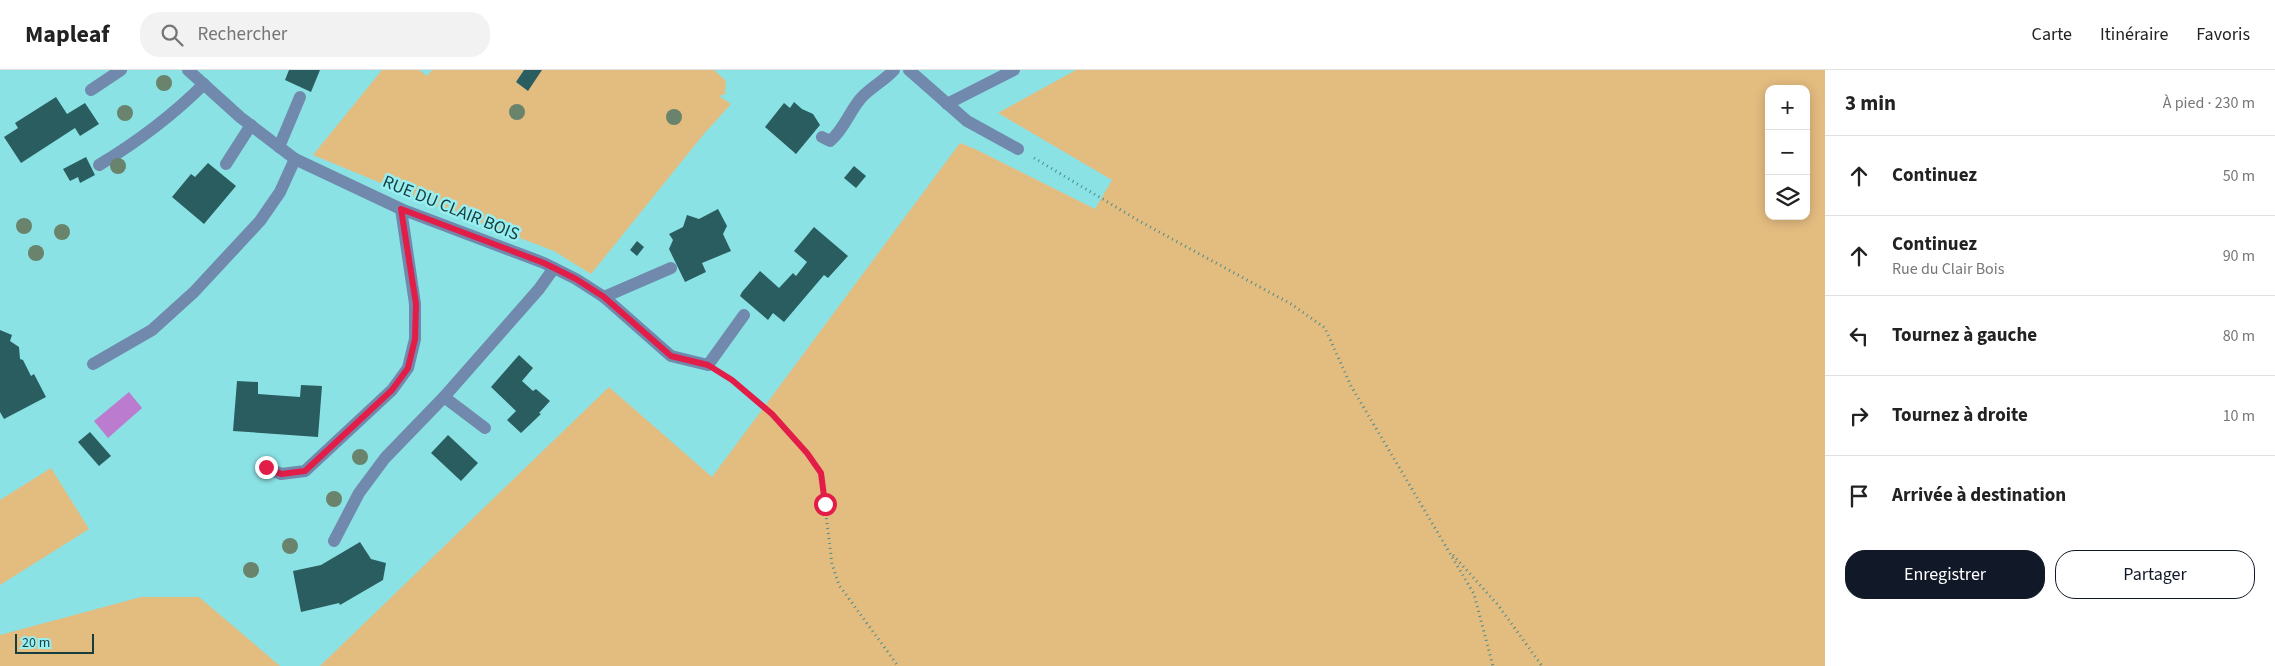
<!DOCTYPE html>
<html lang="fr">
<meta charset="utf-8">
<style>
:root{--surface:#fff;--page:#f2f2f2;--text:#222;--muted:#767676;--line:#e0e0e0;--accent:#111827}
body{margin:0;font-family:"Source Sans 3",sans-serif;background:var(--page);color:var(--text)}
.controls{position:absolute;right:15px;top:15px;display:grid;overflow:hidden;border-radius:10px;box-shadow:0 2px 12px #0003}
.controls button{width:45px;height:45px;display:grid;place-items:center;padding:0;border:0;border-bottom:1px solid var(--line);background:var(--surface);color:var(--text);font:25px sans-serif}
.scale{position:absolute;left:15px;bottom:12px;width:79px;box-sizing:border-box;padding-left:5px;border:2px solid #183d3e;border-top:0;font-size:14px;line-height:18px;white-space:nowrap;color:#183d3e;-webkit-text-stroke:4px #98eff2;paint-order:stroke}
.stop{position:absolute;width:15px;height:15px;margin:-11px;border:4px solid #e11d48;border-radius:50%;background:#fff}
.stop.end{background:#e11d48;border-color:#fff;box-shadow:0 1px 5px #0008}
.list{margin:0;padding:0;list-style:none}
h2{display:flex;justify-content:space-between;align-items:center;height:65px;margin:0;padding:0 20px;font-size:21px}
h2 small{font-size:16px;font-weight:400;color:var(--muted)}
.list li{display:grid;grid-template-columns:32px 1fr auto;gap:15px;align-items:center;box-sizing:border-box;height:80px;padding:0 20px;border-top:1px solid var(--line)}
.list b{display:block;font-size:19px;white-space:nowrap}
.list p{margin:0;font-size:16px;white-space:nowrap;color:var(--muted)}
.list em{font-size:16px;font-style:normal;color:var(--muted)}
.actions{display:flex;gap:10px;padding:15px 20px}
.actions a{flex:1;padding:11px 0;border:1px solid var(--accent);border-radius:20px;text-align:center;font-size:18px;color:var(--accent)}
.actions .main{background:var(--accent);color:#fff}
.icon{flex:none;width:28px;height:28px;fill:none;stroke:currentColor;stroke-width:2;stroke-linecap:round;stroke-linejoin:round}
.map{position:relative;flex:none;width:1825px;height:596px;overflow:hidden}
header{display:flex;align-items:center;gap:30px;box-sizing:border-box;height:70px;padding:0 25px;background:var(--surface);border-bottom:1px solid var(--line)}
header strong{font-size:24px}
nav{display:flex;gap:28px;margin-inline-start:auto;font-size:18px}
.search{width:350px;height:45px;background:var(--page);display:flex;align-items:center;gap:12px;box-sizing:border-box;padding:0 18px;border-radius:20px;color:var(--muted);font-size:19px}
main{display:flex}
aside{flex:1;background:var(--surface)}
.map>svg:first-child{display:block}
.green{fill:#e3bc80;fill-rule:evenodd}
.water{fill:#bb7bce}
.building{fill:#2a5d5f}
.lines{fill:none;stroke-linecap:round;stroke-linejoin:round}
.path{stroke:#4e8b8c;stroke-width:3;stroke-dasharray:1 4;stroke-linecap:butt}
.minor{stroke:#7189ad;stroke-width:12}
.tree{fill:#69836c}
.route{stroke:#e11d48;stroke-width:6}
.labels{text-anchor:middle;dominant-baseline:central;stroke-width:5;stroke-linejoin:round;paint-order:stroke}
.street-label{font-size:18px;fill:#183d3e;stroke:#98eff2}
</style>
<header>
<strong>Mapleaf</strong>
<div class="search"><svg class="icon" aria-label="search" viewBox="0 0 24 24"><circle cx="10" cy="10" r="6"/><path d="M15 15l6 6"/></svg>Rechercher</div>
<nav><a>Carte</a><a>Itinéraire</a><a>Favoris</a></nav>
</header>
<main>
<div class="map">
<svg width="1825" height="596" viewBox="0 0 1825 596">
<rect width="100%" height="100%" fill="#8be2e4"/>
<g class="green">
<polygon points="382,0 419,0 427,6 432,0 714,0 726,11 725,24 719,26 731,34 703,65 591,204 554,181 439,137 313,85"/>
<path d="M 1076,0 L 1825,0 L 1825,596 L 320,596 L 609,317 L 712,407 L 960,73 L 975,79 L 1095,139 L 1112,110 L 998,43 ZM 1769,19 L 1806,19 L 1806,146 L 1769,146 Z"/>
<polygon points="51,398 89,459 0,515 0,430"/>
<polygon points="141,527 199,527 280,596 0,596 0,565"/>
</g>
<polygon class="water" points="129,322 142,338 108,368 94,351"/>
<g class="building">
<polygon points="289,0 320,0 311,22 285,10"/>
<polygon points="524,0 542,0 528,21 516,12"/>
<polygon points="56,27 67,44 85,33 99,54 80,66 75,58 21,93 4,67 18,58 15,53"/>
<polygon points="794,32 802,39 813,44 820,55 796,84 765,57 784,33 790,38"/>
<polygon points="86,87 95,105 80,113 78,107 70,111 63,99"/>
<polygon points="208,93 236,116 204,154 172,127 191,104 195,107"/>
<polygon points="854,96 866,106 856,118 844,108"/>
<polygon points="718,139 727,156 723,164 731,181 702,193 706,202 685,212 669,179 673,170 669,164 683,157 687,145 699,149"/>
<polygon points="814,157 848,186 828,208 824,205 784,252 773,243 768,250 740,226 742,222 760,201 779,218 793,203 796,206 807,192 794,181"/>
<polygon points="637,171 644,177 637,186 630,180"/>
<polygon points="0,260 12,265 10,271 19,277 20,289 23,290 31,306 34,304 46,327 4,349 0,342"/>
<polygon points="519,285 533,298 522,311 533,321 536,319 550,331 539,343 541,344 521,363 507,350 516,341 491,317"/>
<polygon points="237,311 258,312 258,324 300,327 301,315 322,316 318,367 233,361"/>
<polygon points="90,362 111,386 99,396 78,372"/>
<polygon points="448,365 478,393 461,411 431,383"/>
<polygon points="360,472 371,489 386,493 383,510 340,535 339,533 301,542 293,501 321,495"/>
</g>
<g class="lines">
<g class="path">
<polyline points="1034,88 1141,152 1291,234 1325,258 1351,316 1474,524 1493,596"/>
<polyline points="723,305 751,325 772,344 807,383 821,403 832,494 839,515 898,596"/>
<polyline points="1453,485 1498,535 1542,596"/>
</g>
<g class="minor">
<polyline points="188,0 240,47 295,89 401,139 544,193 576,209 604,227 671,286 708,295 744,245"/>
<polyline points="909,0 967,51 1018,79"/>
<polyline points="91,20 121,0"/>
<polyline points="947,34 1014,0"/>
<path d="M 822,67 L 830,71 C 845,59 850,39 863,26 C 873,16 885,10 894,0"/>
<polyline points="279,77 300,27"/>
<polyline points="226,94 251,55"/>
<path d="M 99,95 C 137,72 173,45 204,14"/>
<polyline points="604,227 671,198"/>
<polyline points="93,294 152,260 194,222 260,151 280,122 295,89"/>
<polyline points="444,327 485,358"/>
<polyline points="265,397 281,404 305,401 392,320 408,298 415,269 415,234 401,139"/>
<polyline points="334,471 359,423 385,388 444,327 539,219 554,198"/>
</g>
</g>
<g class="tree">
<circle cx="164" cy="13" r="8"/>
<circle cx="517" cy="42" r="8"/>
<circle cx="125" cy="43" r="8"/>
<circle cx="674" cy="47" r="8"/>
<circle cx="118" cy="96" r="8"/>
<circle cx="24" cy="156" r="8"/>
<circle cx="62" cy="162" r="8"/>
<circle cx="36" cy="183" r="8"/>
<circle cx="360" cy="387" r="8"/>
<circle cx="334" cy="429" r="8"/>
<circle cx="290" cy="476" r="8"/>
<circle cx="251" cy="500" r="8"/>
</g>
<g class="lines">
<polyline class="route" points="266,397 281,404 305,401 392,320 408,298 415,269 416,234 401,139 544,193 576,209 604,227 671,286 708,295 732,310 772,344 807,383 821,403 825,434"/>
</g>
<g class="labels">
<g class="street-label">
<text transform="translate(451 138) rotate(22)">RUE DU CLAIR BOIS</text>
</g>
</g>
</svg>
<div class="controls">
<button>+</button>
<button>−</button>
<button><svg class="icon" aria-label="layers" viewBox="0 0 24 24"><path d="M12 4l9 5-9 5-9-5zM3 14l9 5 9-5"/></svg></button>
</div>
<div class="scale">20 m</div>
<div class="stop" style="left:825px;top:434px"></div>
<div class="stop end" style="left:266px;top:397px"></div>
</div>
<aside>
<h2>3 min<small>À pied · 230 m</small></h2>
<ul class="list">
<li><svg class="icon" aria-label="ahead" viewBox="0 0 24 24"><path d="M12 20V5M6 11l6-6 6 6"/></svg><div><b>Continuez</b></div><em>50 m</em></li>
<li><svg class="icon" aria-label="ahead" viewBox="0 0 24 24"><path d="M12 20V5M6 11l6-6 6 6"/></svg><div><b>Continuez</b><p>Rue du Clair Bois</p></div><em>90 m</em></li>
<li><svg class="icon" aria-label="left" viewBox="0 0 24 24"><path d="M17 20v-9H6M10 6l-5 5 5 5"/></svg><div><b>Tournez à gauche</b></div><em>80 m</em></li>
<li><svg class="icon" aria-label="right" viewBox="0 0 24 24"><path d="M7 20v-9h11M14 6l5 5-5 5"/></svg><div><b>Tournez à droite</b></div><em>10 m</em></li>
<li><svg class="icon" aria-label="arrive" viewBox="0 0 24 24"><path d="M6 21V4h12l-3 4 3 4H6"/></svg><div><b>Arrivée à destination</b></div></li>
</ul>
<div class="actions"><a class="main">Enregistrer</a><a>Partager</a></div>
</aside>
</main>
